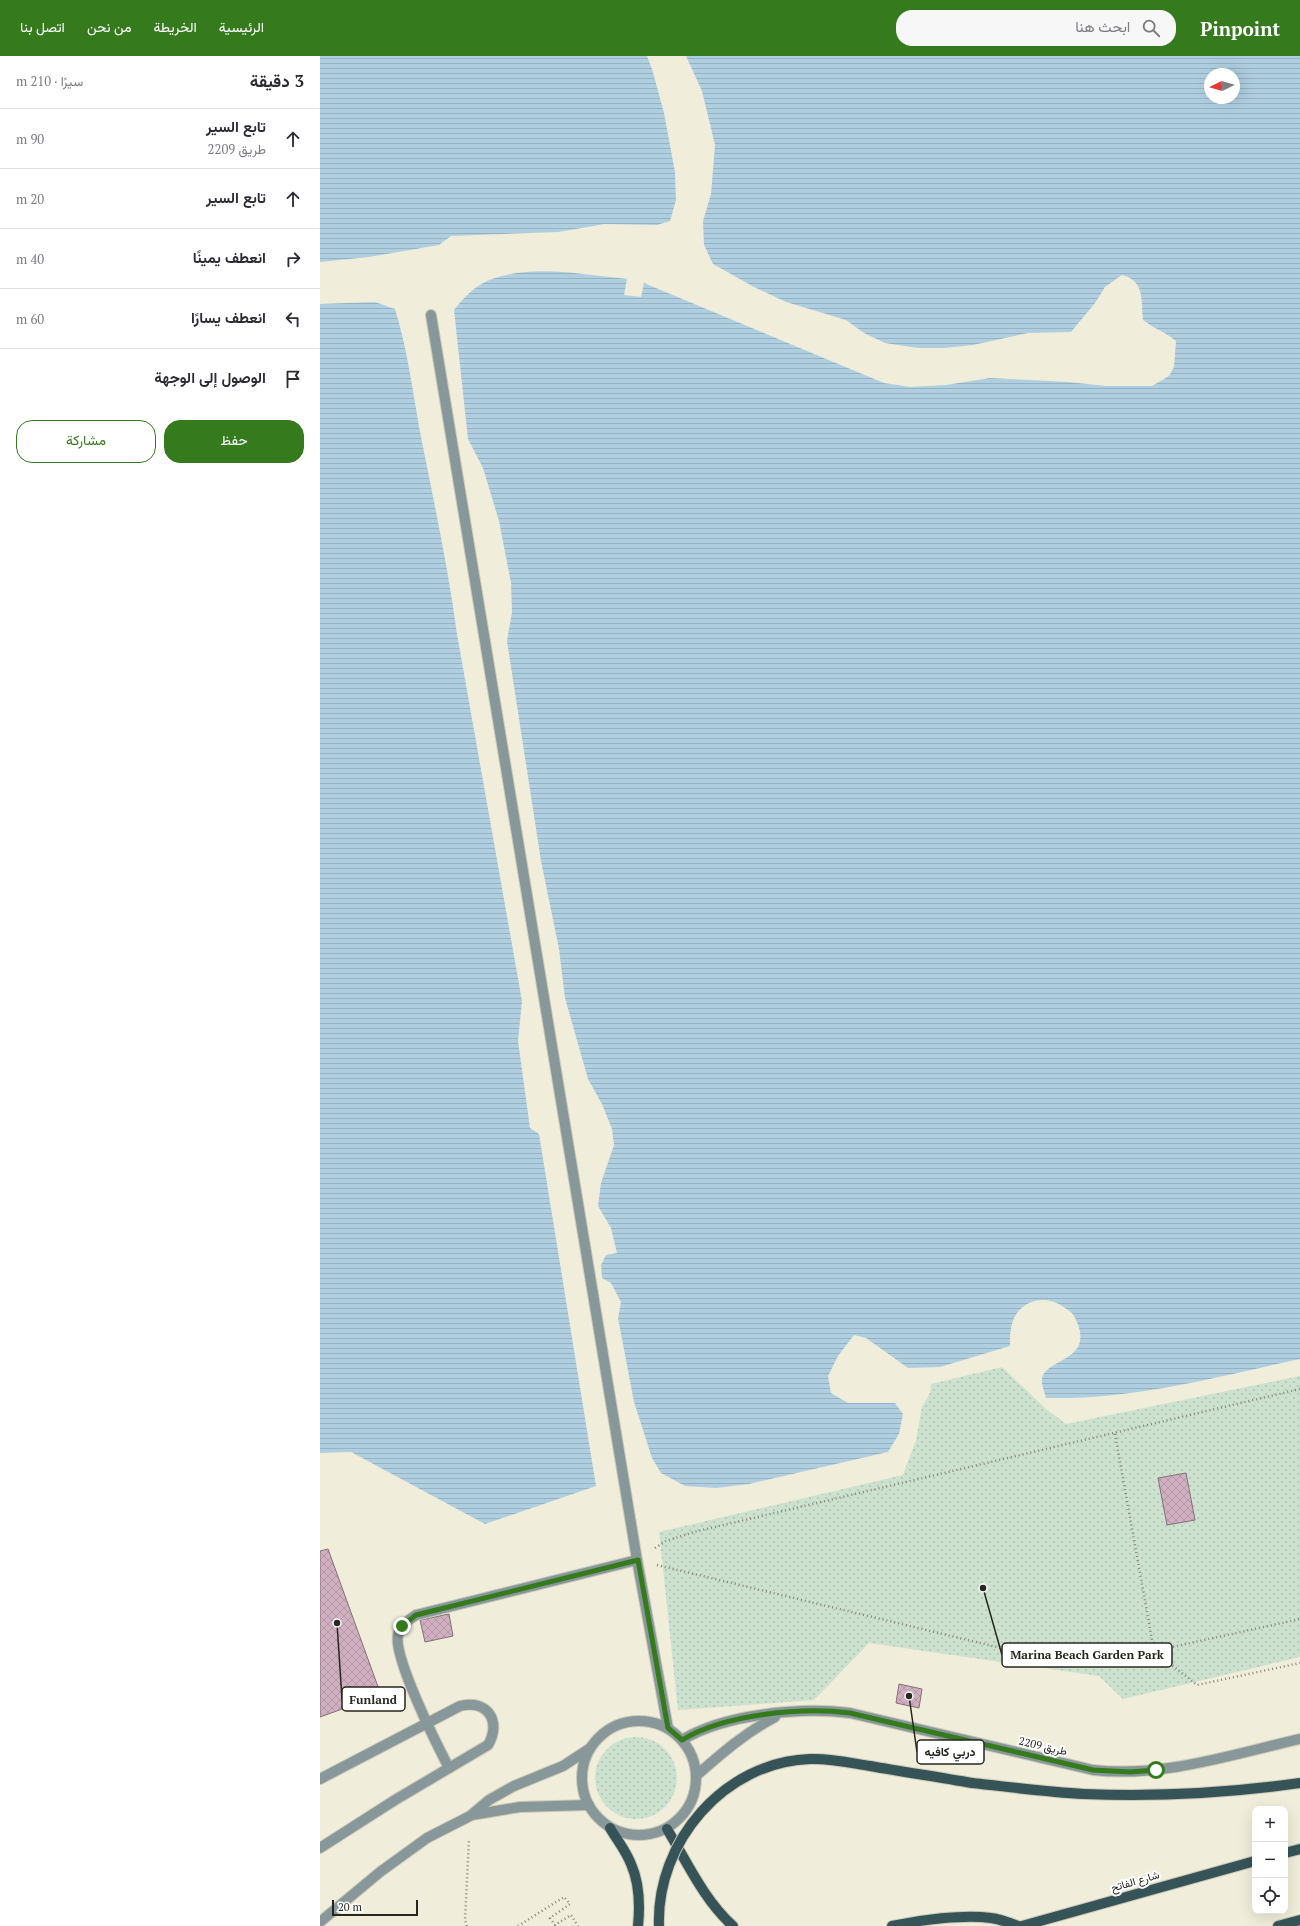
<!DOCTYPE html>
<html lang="ar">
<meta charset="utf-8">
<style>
:root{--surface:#fff;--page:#f7f7f7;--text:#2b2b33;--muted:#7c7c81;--line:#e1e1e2;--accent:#357b1e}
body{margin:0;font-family:"PT Serif",Vazirmatn,serif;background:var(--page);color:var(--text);direction:rtl}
.controls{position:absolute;right:12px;bottom:12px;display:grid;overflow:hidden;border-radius:8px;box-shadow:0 4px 16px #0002}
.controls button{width:36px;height:36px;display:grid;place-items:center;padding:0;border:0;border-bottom:1px solid var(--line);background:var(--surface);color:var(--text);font:20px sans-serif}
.compass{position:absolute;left:884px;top:12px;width:36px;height:36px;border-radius:50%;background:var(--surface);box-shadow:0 4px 16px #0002;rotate:265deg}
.scale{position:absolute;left:12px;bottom:10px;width:86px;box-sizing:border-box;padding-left:4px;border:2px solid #27261f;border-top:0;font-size:11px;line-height:14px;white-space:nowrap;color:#27261f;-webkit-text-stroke:3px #fff;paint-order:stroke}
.stop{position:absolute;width:12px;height:12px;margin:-9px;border:3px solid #357b1e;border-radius:50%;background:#fff}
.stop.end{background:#357b1e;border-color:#fff;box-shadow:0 1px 4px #0008}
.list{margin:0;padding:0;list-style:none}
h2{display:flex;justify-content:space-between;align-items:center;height:52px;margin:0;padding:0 16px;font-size:17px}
h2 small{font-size:13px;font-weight:400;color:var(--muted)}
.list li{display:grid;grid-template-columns:26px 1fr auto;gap:12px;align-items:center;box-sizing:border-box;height:60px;padding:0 16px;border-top:1px solid var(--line)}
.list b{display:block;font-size:15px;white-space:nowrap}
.list p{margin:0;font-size:13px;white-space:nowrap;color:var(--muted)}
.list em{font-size:13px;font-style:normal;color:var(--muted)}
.actions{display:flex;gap:8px;padding:12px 16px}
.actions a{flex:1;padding:9px 0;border:1px solid var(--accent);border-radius:16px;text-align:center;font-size:14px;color:var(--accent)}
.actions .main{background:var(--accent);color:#fff}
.icon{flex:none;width:22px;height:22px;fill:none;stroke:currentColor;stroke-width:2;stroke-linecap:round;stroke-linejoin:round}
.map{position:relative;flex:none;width:980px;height:1870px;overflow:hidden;direction:ltr}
header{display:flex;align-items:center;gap:24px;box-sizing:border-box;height:56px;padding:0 20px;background:var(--accent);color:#fff}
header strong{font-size:19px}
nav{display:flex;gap:22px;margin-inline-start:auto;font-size:14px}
.search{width:280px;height:36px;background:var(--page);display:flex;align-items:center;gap:10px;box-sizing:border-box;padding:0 14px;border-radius:16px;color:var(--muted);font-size:15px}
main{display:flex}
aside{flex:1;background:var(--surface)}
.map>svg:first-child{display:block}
.park{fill:url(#park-dots)}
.water{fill:url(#water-rules);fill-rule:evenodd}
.building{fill:url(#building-cross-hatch);stroke:#83717a}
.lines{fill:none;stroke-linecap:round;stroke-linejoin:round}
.minor-casing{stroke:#ccc9b8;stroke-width:12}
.major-casing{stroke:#ccc9b8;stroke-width:12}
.path{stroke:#858376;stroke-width:2.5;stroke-dasharray:1 3;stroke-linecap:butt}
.minor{stroke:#88989a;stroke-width:10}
.major{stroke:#365457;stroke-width:10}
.major-bridge-casing{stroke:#ccc9b8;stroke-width:12;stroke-linecap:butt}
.major-bridge{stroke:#365457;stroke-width:10}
.route{stroke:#357b1e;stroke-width:5}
.labels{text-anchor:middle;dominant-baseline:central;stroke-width:4;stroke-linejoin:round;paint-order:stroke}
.street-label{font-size:11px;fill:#27261f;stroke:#fff}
.leader{fill:none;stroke:#27261f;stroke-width:1.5}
.callout-dot{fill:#27261f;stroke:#fff;stroke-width:1.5}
.callout{fill:#fff;stroke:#27261f;stroke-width:1.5}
.callout-label{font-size:12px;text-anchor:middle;font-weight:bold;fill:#27261f}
</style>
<header>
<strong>Pinpoint</strong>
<div class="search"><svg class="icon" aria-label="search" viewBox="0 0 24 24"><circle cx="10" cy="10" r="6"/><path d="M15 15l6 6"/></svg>ابحث هنا</div>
<nav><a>الرئيسية</a><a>الخريطة</a><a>من نحن</a><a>اتصل بنا</a></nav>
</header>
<main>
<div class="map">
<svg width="980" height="1870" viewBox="0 0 980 1870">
<defs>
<pattern id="park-dots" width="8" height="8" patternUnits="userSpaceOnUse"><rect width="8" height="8" fill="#cce2cf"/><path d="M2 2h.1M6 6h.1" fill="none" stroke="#afc2b1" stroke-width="1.8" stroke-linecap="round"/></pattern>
<pattern id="water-rules" width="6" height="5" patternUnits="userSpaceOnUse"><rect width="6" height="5" fill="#afcfe1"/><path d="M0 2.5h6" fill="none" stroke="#97b2c1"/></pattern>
<pattern id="building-cross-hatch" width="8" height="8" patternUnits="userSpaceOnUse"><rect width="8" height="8" fill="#d0b0c0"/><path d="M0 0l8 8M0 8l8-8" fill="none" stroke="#b397a5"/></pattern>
</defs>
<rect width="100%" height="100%" fill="#f0edda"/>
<g class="park">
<polygon points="682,1311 725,1352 746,1368 980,1320 980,1601 803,1643 779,1620 549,1587 494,1644 358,1654 339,1476 583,1419 596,1384 602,1351 610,1337 611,1328"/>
<circle cx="316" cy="1722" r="41"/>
</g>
<g class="water">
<polygon points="0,0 327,0 332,13 344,57 355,116 356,144 350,165 337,169 285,168 238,176 131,180 119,189 49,201 0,206"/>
<path d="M 366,0 L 980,0 L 980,1303 C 896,1321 812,1344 726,1342 C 725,1336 721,1329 722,1323 C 724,1302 779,1306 754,1260 C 753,1257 748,1254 745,1252 C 730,1240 709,1241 697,1257 C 690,1267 690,1279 690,1290 L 620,1311 L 588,1312 L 546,1282 L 534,1279 L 518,1300 L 508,1320 L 511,1337 L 528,1347 L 575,1347 L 583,1358 L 579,1378 L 568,1396 L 429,1428 L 396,1432 L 365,1430 L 341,1417 L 332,1402 L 314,1346 L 298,1262 L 301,1246 L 291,1227 L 282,1222 L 281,1209 L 286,1199 L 297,1197 L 291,1172 L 278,1150 L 281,1127 L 294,1089 L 292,1073 L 282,1048 L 268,1023 L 245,942 L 239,893 L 221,805 L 187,585 L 192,556 L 191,527 L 179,465 L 163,412 L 148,383 L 134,254 C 144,241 157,228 172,223 C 214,208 264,219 307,223 L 304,239 L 321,241 L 324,227 L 564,327 L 590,331 L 626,329 L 670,322 L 748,326 L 786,330 L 832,330 L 849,320 L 854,311 L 856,285 C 846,276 834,273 823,264 C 821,244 825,225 802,219 L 785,231 L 775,247 L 751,276 L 708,277 L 653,289 L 624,292 L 598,292 L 565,287 L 544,277 L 526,264 L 466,246 L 434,231 L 393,208 L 384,189 L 383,165 L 391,138 L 395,89 L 382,35 ZM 890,18 L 914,18 L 914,42 L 890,42 Z"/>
<path d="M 55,246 L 75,253 C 88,295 93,338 101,381 C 114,446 128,511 137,578 L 202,945 L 198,985 L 210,1072 L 219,1078 L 276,1430 L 165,1468 L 31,1396 L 0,1397 L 0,248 Z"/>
</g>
<g class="building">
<polygon points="866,1417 875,1464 847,1469 838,1422"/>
<polygon points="8,1493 61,1639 0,1661 0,1495"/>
<polygon points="129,1558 133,1580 105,1586 100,1564"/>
<polygon points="579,1628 602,1633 599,1652 576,1647"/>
</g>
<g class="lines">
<g class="minor-casing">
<g id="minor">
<polyline points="111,259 317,1504 348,1672"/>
<circle cx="319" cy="1722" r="57"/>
<path d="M 362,1684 C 405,1658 480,1651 530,1657 L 773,1714 C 843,1722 913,1698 980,1683"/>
<path d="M 129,1712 C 117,1689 73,1601 78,1579 C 80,1570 88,1564 96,1559 L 317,1504"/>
<path d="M 377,1719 C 402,1697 425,1677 455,1661"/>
<path d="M 0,1723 L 140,1650 C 167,1643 182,1665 168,1689 L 75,1744 L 0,1792"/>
<polyline points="152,1759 200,1751 269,1749"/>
<polyline points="0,1866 60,1816 107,1782 150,1760 169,1744 194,1730 243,1710 269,1693"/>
</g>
</g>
<g class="major-casing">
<g id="major">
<path d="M 652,1727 C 690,1731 727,1736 764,1738 C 837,1741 909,1737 980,1727"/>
<path d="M 290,1772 C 297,1784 306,1795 311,1808 C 319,1826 320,1850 318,1870"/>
<path d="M 347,1773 C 367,1806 384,1844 413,1870"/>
<polyline points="965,1797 980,1793"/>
<path d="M 572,1870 C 600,1864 643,1858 671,1862 C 680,1863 690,1867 698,1870"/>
<polyline points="702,1870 935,1805"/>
<polyline points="958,1870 980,1864"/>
</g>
</g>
<g class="path">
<polyline points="795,1378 834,1595 877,1629 980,1607"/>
<polyline points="335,1492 346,1485 374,1476 980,1333"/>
<polyline points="337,1509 710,1599 758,1604 834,1595 980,1563"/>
<polyline points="147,1870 145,1864 149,1783"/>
<polyline points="198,1870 244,1841 250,1848 230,1862 235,1869 251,1859 258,1870"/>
</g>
<use href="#minor" class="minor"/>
<use href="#major" class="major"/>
<g class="major-bridge-casing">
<path id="major-bridge" d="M 339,1870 C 336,1786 404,1706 490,1703 C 510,1702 531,1707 550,1710 C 584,1716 618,1721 652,1727"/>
</g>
<use href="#major-bridge" class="major-bridge"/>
</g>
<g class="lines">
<path class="route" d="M 82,1570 L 96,1559 L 318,1504 L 348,1672 L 362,1684 C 405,1658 481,1651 530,1657 L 773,1714 L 810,1716 L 836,1714"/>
</g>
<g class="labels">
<g class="street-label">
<text transform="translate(723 1690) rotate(13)">طريق 2209</text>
<text transform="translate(815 1825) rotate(-16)">شارع الفاتح</text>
</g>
</g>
<path class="leader" d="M663 1532L682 1599M17 1567L22 1643M589 1640L597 1696"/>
<g class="callout-dot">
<circle cx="663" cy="1532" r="4"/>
<circle cx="17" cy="1567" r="4"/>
<circle cx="589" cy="1640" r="4"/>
</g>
<g class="callout">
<rect x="682" y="1587" width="170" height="24" rx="4"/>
<rect x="22" y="1631" width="63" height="24" rx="4"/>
<rect x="597" y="1684" width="67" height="24" rx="4"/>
</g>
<g class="callout-label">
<text x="767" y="1603">Marina Beach Garden Park</text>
<text x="53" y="1648">Funland</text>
<text x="630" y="1700">دربي كافيه</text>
</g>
</svg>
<div class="controls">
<button>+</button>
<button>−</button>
<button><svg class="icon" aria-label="locate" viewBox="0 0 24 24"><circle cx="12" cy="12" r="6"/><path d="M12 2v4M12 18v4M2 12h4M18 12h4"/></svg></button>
</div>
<svg class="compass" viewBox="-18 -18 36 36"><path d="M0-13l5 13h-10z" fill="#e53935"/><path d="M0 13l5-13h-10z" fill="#7c7c81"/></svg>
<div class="scale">20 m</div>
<div class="stop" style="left:836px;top:1714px"></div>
<div class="stop end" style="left:82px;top:1570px"></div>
</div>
<aside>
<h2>3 دقيقة<small>سيرًا · 210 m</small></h2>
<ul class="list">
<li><svg class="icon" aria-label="ahead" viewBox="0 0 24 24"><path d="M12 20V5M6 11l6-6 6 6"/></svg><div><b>تابع السير</b><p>طريق 2209</p></div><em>90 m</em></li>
<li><svg class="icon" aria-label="ahead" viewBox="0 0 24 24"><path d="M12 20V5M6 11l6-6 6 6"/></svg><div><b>تابع السير</b></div><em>20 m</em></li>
<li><svg class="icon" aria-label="right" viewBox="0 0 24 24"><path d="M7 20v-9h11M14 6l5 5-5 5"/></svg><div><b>انعطف يمينًا</b></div><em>40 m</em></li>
<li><svg class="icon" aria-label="left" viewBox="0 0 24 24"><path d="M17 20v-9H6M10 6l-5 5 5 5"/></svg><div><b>انعطف يسارًا</b></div><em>60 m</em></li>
<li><svg class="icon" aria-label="arrive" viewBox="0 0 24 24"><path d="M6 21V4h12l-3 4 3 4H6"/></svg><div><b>الوصول إلى الوجهة</b></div></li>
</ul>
<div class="actions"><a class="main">حفظ</a><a>مشاركة</a></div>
</aside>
</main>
